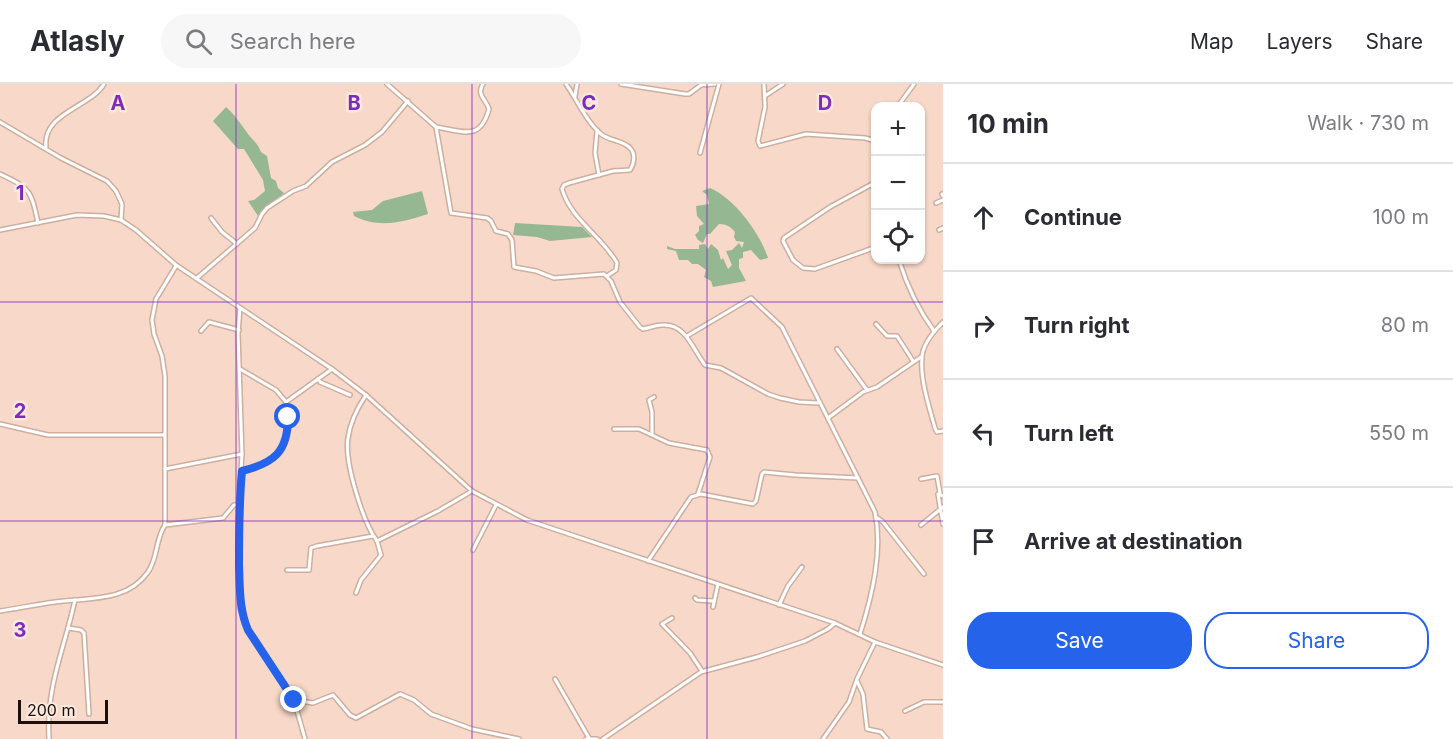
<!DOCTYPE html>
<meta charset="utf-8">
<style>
:root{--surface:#fff;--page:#f7f7f7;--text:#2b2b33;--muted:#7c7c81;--line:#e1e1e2;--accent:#2563eb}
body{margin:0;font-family:Inter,sans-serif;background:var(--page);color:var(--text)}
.controls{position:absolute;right:18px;top:18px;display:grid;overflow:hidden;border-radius:12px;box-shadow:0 2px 4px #0004}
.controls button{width:54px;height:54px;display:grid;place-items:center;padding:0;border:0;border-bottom:2px solid var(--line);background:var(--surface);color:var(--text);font:30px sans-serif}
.scale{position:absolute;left:18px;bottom:15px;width:90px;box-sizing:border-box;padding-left:6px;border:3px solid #1b110b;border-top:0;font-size:16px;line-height:21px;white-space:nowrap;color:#1b110b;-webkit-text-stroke:4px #fbe8de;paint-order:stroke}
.stop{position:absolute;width:18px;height:18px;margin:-14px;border:4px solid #2563eb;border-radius:50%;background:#fff}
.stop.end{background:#2563eb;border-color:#fff;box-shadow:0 2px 6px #0008}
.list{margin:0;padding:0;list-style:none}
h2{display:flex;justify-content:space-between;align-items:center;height:78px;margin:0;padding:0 24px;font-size:26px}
h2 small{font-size:20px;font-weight:400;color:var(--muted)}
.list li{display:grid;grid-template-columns:39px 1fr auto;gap:18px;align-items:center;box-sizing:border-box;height:108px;padding:0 24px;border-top:2px solid var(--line)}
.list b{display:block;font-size:22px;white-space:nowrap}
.list em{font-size:20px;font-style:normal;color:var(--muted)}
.actions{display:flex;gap:12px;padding:18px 24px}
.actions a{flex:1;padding:14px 0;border:2px solid var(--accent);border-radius:24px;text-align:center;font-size:21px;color:var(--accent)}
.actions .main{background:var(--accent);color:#fff}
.icon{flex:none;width:33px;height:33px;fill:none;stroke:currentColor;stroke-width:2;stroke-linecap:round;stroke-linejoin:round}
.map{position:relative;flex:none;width:943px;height:655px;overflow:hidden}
header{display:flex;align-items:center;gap:36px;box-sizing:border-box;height:84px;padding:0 30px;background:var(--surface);border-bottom:2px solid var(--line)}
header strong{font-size:28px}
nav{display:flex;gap:33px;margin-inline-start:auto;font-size:21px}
.search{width:420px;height:54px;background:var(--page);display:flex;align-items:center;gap:15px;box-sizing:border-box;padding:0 21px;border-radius:33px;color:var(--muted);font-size:22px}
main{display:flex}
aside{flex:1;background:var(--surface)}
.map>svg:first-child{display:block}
.green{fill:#95b893}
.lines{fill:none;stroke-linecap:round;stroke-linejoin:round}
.minor-casing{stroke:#cdaf9f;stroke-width:6}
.minor{stroke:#fff;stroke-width:3}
.route{stroke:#2563eb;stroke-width:8}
.grid{fill:none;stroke:#7b2cbf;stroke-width:1.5;stroke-opacity:0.55}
.grid-label{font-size:20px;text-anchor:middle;font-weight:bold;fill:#7b2cbf;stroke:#fbe8de;stroke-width:5;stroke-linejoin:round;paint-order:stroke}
</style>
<header>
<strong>Atlasly</strong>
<div class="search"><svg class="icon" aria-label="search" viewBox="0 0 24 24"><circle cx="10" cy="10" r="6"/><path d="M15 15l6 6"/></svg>Search here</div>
<nav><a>Map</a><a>Layers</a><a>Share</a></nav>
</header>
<main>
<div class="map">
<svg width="943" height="655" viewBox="0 0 943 655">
<rect width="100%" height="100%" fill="#f8d8c8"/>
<g class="green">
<path d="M 226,23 C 235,31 239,38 246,47 C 251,55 258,59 261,68 L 267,72 L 271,94 L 276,97 L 278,104 L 284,109 L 258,132 L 248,117 L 254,116 L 265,107 L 263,96 L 244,65 L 238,65 L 213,37 Z"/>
<path d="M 710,104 C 734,114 760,149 768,174 L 760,176 L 751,166 L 743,168 L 743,174 L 739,175 L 739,184 L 746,197 L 713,203 L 711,197 L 704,193 L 706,186 L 698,180 L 692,180 L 688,176 L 679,176 L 676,167 L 667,165 L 667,162 L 675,165 L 699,165 L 699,161 L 705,160 L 708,165 L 711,160 L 718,166 L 721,176 L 723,174 L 728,185 L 732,181 L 726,167 L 732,166 L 739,159 L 742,164 L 744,158 L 736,157 L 734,153 L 735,148 C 731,143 727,140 719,140 L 710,150 L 707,150 L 703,159 L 698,156 L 695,151 L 699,147 L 699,142 L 704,140 L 697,132 L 696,122 L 709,120 L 707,111 L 702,107 Z"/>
<path d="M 422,107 L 428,130 C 403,138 379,145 354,132 L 353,128 L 372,126 L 383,117 Z"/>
<polygon points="515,139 582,143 592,153 550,157 537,153 513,151"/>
</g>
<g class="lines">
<g class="minor-casing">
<g id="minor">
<path d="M 387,0 L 436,43 L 451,129 L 487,134 L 491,137 L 496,147 L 508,150 L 512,156 L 514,183 L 536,187 L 554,194 L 604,190 L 611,197 L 620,218 L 640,243 L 643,245 C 649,244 656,241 662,241 C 686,239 693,266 705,281 L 721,284 L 768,310 L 780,314 L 799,318 L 818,319"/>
<path d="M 566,0 C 577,16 586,37 601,50 C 609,57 623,56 630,64 C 636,70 634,80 630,86 L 613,87 L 569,99 L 564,101 L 562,105 C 571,136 602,152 617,179 L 616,186 L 607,192"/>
<polyline points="621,0 685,10 689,10 701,1 715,0"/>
<polyline points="764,0 765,23 758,57 760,62 806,50 865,54 876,57"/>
<polyline points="575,12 577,0"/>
<polyline points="765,12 783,0"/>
<polyline points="898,22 914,0"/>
<polyline points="0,38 61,74 107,97 116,107 122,120 121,136"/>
<path d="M 436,43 C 463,47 480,58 489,25 C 486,15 476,11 483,0"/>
<polyline points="597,47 595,69 599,91"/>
<path d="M 46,63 C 42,29 91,23 104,0"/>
<polyline points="700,69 719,0"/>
<path d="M 0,90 C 30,104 31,106 38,139"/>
<polyline points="876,98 830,123 784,154 783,157 793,176 803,184 815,185 876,163"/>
<polyline points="942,110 943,112"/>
<polyline points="936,119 943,116"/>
<polyline points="211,134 222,148 237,160"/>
<polyline points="0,146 77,131 104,132 121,136 136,146 176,181 332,285 366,311 472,407 527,436 835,539 875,558 943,581"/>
<polyline points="939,146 943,144"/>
<path d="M 899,176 C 907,202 918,225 934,247"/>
<polyline points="197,194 255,144 262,130 267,124 293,107 306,102 332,78 365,61 382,48 408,17"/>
<polyline points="240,224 238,250 242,370 239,421 240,524 248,546 294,616 305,655"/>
<path d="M 943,238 C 934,247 922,261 922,274 C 920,295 929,323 935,344 L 937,348 L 943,347"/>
<polyline points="876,240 887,252 897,252 913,277"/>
<polyline points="201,247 209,238 239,246"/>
<path d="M 687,252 L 751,214 L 782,243 L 875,428 C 883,468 872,512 860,550"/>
<polyline points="837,265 867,306"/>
<polyline points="240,285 276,306 286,318 332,285"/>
<polyline points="318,295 320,298 350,311"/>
<path d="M 366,311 C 358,323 350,339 348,354 C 344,378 363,438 377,457 L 438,427 L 472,407"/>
<polyline points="828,334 863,308 877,303 921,273"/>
<polyline points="0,340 48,351 164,351"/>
<polyline points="614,345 639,345 669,359 707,366 710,373 698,410"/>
<polyline points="652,350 652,328 649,316 654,313"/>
<polyline points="165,385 242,370"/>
<path d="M 242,387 C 284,377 292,360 286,318"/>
<polyline points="921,395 937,392 940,409"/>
<polyline points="943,412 938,410 943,440"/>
<polyline points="876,433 883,438 924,490"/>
<polyline points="165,441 223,434 234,421 239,421"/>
<polyline points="921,441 943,423"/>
<polyline points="473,466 496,421"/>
<polyline points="648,477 691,413 701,410 753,420 756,417 762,390 764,388 795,391 858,394"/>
<polyline points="287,486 309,486 311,464 317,462 373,452"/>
<polyline points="356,509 361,496 381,471 377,457"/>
<polyline points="695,514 697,516 713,517"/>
<polyline points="779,521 788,502 802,483"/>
<polyline points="713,523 718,500"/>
<path d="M 0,527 C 21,524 43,519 64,517 C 94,514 129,516 148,488 C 158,474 155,456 165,441 L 165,292 L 162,272 L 154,250 L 152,236 L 156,215 L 176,182"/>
<polyline points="672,534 662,540 690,569 702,587"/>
<polyline points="68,544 81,546 84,549 89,630"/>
<polyline points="555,595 589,654"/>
<polyline points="857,597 863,610 867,645 881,648 887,655"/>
<polyline points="294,616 313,619 333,611 350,631 356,634 400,610 414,616 431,630 472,645 519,655"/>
<polyline points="905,627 924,618 943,618"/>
<path d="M 49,655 C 46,602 64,566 75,516"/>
<polyline points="586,655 597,655"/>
<polyline points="603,655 701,588 757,573 805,557 828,545 835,539"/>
<polyline points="823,655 849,618 857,595 875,558"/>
</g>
</g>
<use href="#minor" class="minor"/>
</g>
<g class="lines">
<path class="route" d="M 288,333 C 288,368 274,379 242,387 C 239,419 239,450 239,481 C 240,504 239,525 248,546 L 294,616"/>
</g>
<path class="grid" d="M 236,0 L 236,655M 472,0 L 472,655M 707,0 L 707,655M 0,218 L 943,218M 0,437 L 943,437"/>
<g class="grid-label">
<text x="118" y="26">A</text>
<text x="354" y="26">B</text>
<text x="589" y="26">C</text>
<text x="825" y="26">D</text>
<text x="20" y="116">1</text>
<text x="20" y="334">2</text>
<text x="20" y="553">3</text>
</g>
</svg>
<div class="controls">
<button>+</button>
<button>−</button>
<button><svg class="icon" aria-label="locate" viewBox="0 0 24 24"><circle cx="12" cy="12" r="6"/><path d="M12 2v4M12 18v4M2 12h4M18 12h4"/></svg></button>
</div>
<div class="scale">200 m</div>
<div class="stop" style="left:288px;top:333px"></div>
<div class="stop end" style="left:294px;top:616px"></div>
</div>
<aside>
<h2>10 min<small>Walk · 730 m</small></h2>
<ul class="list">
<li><svg class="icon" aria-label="ahead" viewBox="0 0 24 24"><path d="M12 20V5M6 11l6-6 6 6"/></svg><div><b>Continue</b></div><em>100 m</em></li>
<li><svg class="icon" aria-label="right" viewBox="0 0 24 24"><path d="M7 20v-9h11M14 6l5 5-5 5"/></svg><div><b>Turn right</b></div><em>80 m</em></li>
<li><svg class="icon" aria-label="left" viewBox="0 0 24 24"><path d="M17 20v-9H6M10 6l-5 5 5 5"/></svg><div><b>Turn left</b></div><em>550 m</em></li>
<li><svg class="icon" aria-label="arrive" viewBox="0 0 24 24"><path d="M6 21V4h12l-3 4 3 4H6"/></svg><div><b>Arrive at destination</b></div></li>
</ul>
<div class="actions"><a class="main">Save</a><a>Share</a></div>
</aside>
</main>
